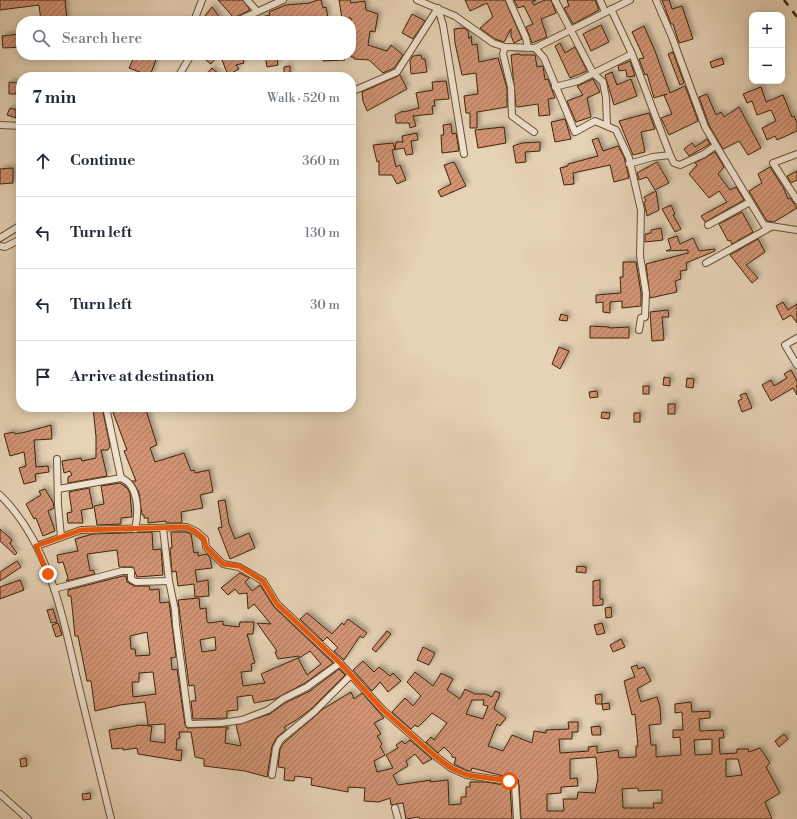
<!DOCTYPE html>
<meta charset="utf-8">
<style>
:root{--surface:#fff;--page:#f6f6f7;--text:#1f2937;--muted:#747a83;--line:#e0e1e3}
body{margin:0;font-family:"Libre Bodoni",serif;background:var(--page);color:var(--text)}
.controls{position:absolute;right:12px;top:12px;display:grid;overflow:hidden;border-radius:8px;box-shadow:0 2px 10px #0003}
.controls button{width:36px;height:36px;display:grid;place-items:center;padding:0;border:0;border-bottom:1px solid var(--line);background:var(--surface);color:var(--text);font:20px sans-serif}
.stop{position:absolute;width:12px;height:12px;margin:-9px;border:3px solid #ea580c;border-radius:50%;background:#fff}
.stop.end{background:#ea580c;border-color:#fff;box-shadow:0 1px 4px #0008}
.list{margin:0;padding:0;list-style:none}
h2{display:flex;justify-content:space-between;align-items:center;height:52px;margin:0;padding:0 16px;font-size:17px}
h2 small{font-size:13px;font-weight:400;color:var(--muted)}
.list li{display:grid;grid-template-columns:26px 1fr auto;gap:12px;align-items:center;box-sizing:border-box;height:72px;padding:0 16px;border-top:1px solid var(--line)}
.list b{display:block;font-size:15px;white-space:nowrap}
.list em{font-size:13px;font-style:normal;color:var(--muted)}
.icon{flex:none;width:22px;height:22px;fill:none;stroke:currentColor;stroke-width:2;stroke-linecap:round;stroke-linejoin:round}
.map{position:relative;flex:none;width:797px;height:819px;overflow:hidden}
.search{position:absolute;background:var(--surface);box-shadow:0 2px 10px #0003;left:16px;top:16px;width:340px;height:44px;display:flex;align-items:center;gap:10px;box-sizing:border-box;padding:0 14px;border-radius:16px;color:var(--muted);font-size:15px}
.panel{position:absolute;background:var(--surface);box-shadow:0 2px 10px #0003;left:16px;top:72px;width:340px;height:340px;border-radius:16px}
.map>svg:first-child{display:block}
.building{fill:url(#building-hatch);stroke:#402406;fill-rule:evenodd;filter:url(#shadow)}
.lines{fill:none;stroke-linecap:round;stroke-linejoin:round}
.minor-casing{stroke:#6a5032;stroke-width:8}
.minor{stroke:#efe2cf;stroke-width:6}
.rail{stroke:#402406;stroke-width:2.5;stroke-dasharray:7 7;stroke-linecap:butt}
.route{stroke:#ea580c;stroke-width:5}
</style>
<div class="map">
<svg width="797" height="819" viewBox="0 0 797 819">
<defs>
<pattern id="building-hatch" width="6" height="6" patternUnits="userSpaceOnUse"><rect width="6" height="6" fill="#d29475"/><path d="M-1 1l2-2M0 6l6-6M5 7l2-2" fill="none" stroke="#ac795e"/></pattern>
<filter id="shadow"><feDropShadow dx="3" dy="-3" stdDeviation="2" flood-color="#0004"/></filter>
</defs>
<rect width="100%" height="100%" fill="#e6d2b5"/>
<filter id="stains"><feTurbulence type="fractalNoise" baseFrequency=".005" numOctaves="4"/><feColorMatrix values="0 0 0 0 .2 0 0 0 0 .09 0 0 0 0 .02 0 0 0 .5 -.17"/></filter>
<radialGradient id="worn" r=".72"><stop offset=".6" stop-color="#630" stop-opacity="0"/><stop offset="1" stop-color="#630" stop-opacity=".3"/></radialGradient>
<g class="building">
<polygon points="0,0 65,0 67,21 41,21 39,5 0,10"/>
<polygon points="218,0 243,0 250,10 234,18"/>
<polygon points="317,0 321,0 323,8 326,7 328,18 317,21 254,21 254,19 270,15 269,12 286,5 310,3"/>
<polygon points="339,0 350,0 351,3 365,1 366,10 378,14 375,32 370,31 368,45 387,51 391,45 403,55 394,68 383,73 369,60 354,59 354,57 351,57 351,18 342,19"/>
<polygon points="465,0 505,0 522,39 514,43 511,36 511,29 504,42 495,39 480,28 493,17 487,3 470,11"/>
<polygon points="514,0 536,0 532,2 534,5 545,0 551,0 556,13 541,19 547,37 532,43 526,27 533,24 524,6 518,8"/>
<polygon points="567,0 595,0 599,10 573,24 564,8 569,6"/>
<polygon points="662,0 669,0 672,9 682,6 693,39 679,43 673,24 671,24"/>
<polygon points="212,7 222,21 207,21 204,17"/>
<polygon points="412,14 425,21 413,39 402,33"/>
<polygon points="601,25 609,42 591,51 583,34"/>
<polygon points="644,26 655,51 670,93 685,86 698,121 669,135 661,118 672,114 664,95 667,94 654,98 647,74 645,75 639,59 644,58 632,32"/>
<polygon points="464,28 468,31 469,39 471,36 472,45 477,44 479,62 498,58 507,88 507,107 477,112 477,128 470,128 470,113 466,113 464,96 478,94 476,73 462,75 455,43 454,29"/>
<polygon points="21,34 21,47 3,48 2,36"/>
<polygon points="560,43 565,53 575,47 587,71 570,78 555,46"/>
<polygon points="673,52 684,83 680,85 668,54"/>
<polygon points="519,54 520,55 535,55 537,67 543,66 545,80 548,79 555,98 548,99 550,115 539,116 538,104 518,107 516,106 511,55"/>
<polygon points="135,55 157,57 150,76 129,68"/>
<polygon points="199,55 218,55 211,64"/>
<polygon points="220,55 241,55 244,63 236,65 239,69 228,75"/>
<polygon points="265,55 276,55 278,65 267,67"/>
<polygon points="323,55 345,55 345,60 323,61"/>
<polygon points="421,55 422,59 425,59 427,72 411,74 410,61 413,56"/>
<polygon points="722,58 724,64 712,68 710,62"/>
<polygon points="630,61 635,76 627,77 626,70 619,71 618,66"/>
<polygon points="290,66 290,77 284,77 284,67"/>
<polygon points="212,68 222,77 204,77"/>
<polygon points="612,72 617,85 631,79 637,96 614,105 605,75"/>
<polygon points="400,75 407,89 367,111 363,101 362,92"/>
<polygon points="593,79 600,92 587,98 591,117 576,122 567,101 583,95 577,86"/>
<polygon points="446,81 449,99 434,100 435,106 432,106 433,114 413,116 416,126 410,128 409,123 396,123 395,115 403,111 404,112 419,108 416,93 433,90 432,82"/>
<polygon points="9,82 17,83 16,94 9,94"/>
<polygon points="761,87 766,102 783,95 792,117 794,116 797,123 797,131 777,140 775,136 767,140 762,128 776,121 771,110 757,115 752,101 747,103 743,94"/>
<polygon points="707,94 716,115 721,112 724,117 739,107 761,148 748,155 739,141 723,149 709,125 699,97"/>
<polygon points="10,108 16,110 16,118 7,115"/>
<polygon points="649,113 655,129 641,132 645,152 633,155 619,121"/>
<polygon points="565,119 571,139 555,142 551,122"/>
<polygon points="451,124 452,134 456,133 459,151 442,153 441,135 444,135 443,125"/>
<polygon points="504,127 506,143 478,148 475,130"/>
<polygon points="417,133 418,140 411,141 413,154 406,155 404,148 392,150 396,167 400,165 406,180 397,184 392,175 379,175 379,161 377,162 373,145 393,143 395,149 396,142 403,142 402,136"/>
<polygon points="598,138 603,151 618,146 624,157 629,178 614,182 610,165 573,173 574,184 564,185 560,168 568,166 568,164 598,156 592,140"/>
<polygon points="707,139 710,144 689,156 684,149 692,143 695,147"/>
<polygon points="540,142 540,151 525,152 526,162 516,163 513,146 522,143"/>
<polygon points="715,152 724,167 718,174 730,190 736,187 744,200 705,222 701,216 727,202 719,191 709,198 689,174 697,165 695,163"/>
<polygon points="454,162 466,186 441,197 438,191 451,184 444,165"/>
<polygon points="657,162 669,183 655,190 647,177 639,180 637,173"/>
<polygon points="770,167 783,187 788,199 790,198 797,208 774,222 767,221 749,191 762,183 758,174"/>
<polygon points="13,168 13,183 0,184 0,169"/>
<polygon points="797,171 797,180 791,183 787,176"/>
<polygon points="656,191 659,210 647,216 644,202 646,201 644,197"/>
<polygon points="671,205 675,214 673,215 681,229 675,232 662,209"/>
<polygon points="742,212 753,232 732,244 730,240 728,241 719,224"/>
<polygon points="661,228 663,240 645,242 645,234 651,233 651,230"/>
<polygon points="677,236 680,244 693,238 699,251 715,249 715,251 686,263 687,270 680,271 681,279 675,281 677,292 650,298 646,264 688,253 688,250 666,251 671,249 668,239"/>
<polygon points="758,239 765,252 746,265 758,278 752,283 730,255"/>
<polygon points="623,262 636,262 641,293 641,306 622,308 622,301 610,302 610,313 603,312 603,302 596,303 596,295 621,293 620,277 623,277"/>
<polygon points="783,302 788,310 797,304 797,323 791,315 783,320 776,306"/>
<polygon points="668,310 669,317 662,317 664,340 652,341 650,312"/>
<polygon points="561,314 568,316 567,321 559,320"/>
<polygon points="590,326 609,327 609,328 629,327 629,338 590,338"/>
<polygon points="559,347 569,351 560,369 552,364"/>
<polygon points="791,370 797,381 797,395 793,388 771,401 762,385 771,380 774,386 787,378 784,374"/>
<polygon points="664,377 670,378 670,386 663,385"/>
<polygon points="687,378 694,379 693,388 686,387"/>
<rect x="643" y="386" width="6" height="8"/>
<polygon points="597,391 598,397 590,398 589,392"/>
<polygon points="746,393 752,408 742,412 738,401 742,399 740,395"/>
<rect x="668" y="404" width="7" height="10"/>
<polygon points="93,407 102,407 110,446 108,450 101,450 107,476 68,483 68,477 72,475 70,471 64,473 62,461 81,458 82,461 96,458 96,437"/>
<polygon points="111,407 121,407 121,412 137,407 145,407 157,445 150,448 155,462 184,453 191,471 194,470 195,473 209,470 213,492 200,495 203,508 181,512 182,523 166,523 166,521 148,523 148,518 144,518 144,515 142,515 139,492 132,481 136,481 124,451 127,450"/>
<polygon points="602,412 610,413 609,419 601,418"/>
<rect x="634" y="413" width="6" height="9"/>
<polygon points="51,425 52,439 34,440 36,467 48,466 49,472 35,474 36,481 24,484 19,468 26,466 24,452 10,456 4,434 14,432 15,434 26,432"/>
<polygon points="120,483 128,489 130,494 132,517 121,518 121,524 97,525 94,506 104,504 101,486"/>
<polygon points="89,488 93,508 81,510 83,523 68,523 67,513 72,512 69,492"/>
<polygon points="45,489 53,502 54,508 48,511 55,531 43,536 36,518 34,519 26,504 41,495 39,491"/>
<polygon points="225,500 229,524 235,539 249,533 255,548 230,559 218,528 222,527 218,501"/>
<polygon points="0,529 12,540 10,543 17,553 15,555 0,541"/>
<polygon points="152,532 153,550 161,549 163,575 137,577 133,567 119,567 117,550 87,554 90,571 93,570 95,574 66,581 68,578 63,562 58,563 57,555 78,551 75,539 93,534"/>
<polygon points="171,532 186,532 191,534 194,553 198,552 198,556 207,554 210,558 212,568 195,570 197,582 208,580 209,596 195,597 194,584 178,586 176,571 172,572 170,548 172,548"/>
<polygon points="17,561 21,567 0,581 0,572"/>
<polygon points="577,566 586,567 586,573 576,572"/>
<path d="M 240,573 L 249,578 L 245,582 L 252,591 L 260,585 L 274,607 L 333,663 L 305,683 L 275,699 L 254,703 L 252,695 L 237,697 L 238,710 L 227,711 L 227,718 L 193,719 L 191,701 L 196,701 L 194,685 L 189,686 L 178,600 L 199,598 L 200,609 L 206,608 L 207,622 L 209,623 L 223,621 L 223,625 L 239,627 L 240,622 L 254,622 L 253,634 L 247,634 L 255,663 L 251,664 L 252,671 L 241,672 L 243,686 L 265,683 L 261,674 L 298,658 L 307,675 L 321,664 L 310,651 L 299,658 L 299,656 L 278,659 L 275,652 L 277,651 L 257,623 L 271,624 L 254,604 L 248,609 L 247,593 L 239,594 L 235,589 L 228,595 L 221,588 ZM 215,637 L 216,650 L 202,652 L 200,640 Z"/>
<path d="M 123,576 L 126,576 L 127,582 L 134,586 L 149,586 L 150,590 L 159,589 L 160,603 L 169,602 L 176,657 L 171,658 L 172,670 L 177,669 L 185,725 L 187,728 L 228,727 L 228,729 L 226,729 L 225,743 L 241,746 L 236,725 L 270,714 L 285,703 L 310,691 L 339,669 L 345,675 L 311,709 L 295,721 L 284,727 L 286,730 L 277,737 L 272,746 L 267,777 L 245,771 L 204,766 L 204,759 L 195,757 L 191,732 L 179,732 L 180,738 L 177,739 L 176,750 L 182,750 L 181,761 L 138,754 L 137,748 L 123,750 L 123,748 L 112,749 L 109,730 L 136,726 L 137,725 L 152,726 L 150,741 L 165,743 L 165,724 L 148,725 L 145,702 L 120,705 L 95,711 L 91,681 L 87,681 L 78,636 L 75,636 L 71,596 L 68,596 L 68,590 ZM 147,632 L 150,655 L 136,656 L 135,649 L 131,649 L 130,636 ZM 153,672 L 156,694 L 133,697 L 132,682 L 139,682 L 139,673 Z"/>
<polygon points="20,580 24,590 0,599 0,587"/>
<polygon points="600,580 600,599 603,599 603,605 593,606 593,581"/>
<polygon points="611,607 612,617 606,618 605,608"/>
<polygon points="53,609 57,622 51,623 47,610"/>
<polygon points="307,613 332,634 342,623 344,625 348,619 367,633 363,638 360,636 344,660 334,651 338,648 327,637 323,641 300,619"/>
<polygon points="58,623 62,635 56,637 52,625"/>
<polygon points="602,623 605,633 597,635 594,625"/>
<polygon points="387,631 391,634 376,652 372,649"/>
<polygon points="621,639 625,647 613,652 610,645"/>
<polygon points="423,647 435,653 429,665 417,660"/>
<polygon points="363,661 374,672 379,667 390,676 393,673 401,681 388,692 380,682 372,691 353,670"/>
<path d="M 637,665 L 638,669 L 644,667 L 651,681 L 637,689 L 641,702 L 657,697 L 660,707 L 661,724 L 649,725 L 651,745 L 656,745 L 656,757 L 681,755 L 680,737 L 673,738 L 673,730 L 683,730 L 682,712 L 675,713 L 675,704 L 691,702 L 692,712 L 710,711 L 710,718 L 699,719 L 700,731 L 723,730 L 724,738 L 719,738 L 720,754 L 737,753 L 737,749 L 748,749 L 749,752 L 760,748 L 770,763 L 766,767 L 780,793 L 765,802 L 772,819 L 521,819 L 519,785 L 518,781 L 519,780 L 472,768 L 471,771 L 468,771 L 454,764 L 456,758 L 452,757 L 452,755 L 444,747 L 438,753 L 437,752 L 426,742 L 431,737 L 434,740 L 447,723 L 432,713 L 418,727 L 415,725 L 411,729 L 392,712 L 405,698 L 413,706 L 421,696 L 407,682 L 415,672 L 433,686 L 441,673 L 453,679 L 447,690 L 460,699 L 465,689 L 475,694 L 485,694 L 492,697 L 495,691 L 500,693 L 498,700 L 497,700 L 494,709 L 506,718 L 500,726 L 497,724 L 488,746 L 503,751 L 512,735 L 532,743 L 534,731 L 546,733 L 546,730 L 569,729 L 568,722 L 578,722 L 578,732 L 572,732 L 572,739 L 559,739 L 560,753 L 589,751 L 588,747 L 597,746 L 597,753 L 618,750 L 619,758 L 636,757 L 636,746 L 638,746 L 635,714 L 632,715 L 624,681 L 635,677 L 631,667 ZM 472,700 L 484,700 L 483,705 L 488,706 L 483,719 L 466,714 ZM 712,739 L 712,754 L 695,755 L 694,740 ZM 596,757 L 598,778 L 595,793 L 578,792 L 577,799 L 563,799 L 564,811 L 547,811 L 547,794 L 561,793 L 561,787 L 578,786 L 577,778 L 570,779 L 570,759 ZM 726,759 L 738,759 L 742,775 L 726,777 ZM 638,788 L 638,791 L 662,790 L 662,803 L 653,803 L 654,808 L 623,808 L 622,789 Z"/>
<polygon points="351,692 354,699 362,693 384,718 374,723 381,734 377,736 382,744 380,746 385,755 374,761 377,772 393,768 386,755 398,748 396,745 402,741 405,744 410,740 432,759 423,764 415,754 406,761 408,766 393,775 398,785 431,780 430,782 448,780 449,805 461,804 461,797 466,797 466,787 470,787 470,782 486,782 510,786 512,819 420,819 419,817 406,819 403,803 391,805 390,798 379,802 364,801 365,788 348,787 348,792 311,785 312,778 295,776 294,781 284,780 285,768 278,767 280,749 284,743 323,709"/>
<polygon points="602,694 602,704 596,704 595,695"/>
<polygon points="609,703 610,709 603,710 602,704"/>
<polygon points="600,726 601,735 592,735 591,727"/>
<polygon points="784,734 788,739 779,747 775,741"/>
<polygon points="26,758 27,766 21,767 20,759"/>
<polygon points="90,793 91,799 83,800 82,794"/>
</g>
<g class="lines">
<g class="minor-casing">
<g id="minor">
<polyline points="247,0 257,11"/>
<polyline points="417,0 455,16 493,43 505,47 535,48 630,0"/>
<polyline points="509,0 526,38 528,48"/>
<polyline points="555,0 593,73 603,82 606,98 607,125"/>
<polyline points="600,0 605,12"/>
<polyline points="656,0 672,37 705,127 764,225 797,230"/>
<polyline points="611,9 632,54 670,155"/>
<polyline points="194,21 202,0"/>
<polyline points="237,21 283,0"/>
<polyline points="505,47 503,54 511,87 512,116 534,132"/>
<polyline points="535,48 544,58 575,132 595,121 616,130 629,158 641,210 640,256 646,293 645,317 641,318 639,330"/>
<polyline points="178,77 191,55"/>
<polyline points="555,87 578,81 632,54"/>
<polyline points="351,92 397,72 438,8 443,25 464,154"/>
<polyline points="0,125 21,126"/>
<polyline points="797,154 773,163 797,200"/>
<polyline points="629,164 653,157 670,155 674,163 680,165 704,154 715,146"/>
<polyline points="708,225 750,202"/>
<polyline points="0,238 21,225"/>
<polyline points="0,246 5,247 21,239"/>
<polyline points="706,263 771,227"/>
<polyline points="797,338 785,345 797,365"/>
<polyline points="106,407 121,478"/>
<polyline points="57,459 58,505 61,537"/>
<path d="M 58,489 L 121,478 C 139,485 139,512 135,529"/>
<path d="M 0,495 C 50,544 63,618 78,683 C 89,728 100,774 111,819"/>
<polyline points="163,528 169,581 175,610 176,625 189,724 221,723 242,720 268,710 283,699 307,687 340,663"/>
<polyline points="37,546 81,530 187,527 197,532 205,539 206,547 223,564 239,567 263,581 277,604 340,663 383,710 434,755 451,768 467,775 513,782 515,785 517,819"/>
<polyline points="54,589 122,571 131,571 131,579 136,582 169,581"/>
<polyline points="272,775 276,748 280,740 314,712 351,675"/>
<polyline points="0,794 28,819"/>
<polyline points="395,808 398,819"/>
</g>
</g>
<use href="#minor" class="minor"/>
<polyline class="rail" points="784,0 797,17"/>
</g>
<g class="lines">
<polyline class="route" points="48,574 36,546 81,530 187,527 196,532 204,539 206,547 223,564 239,566 263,581 277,604 340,663 383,710 434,755 451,768 467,775 509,781"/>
</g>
<rect width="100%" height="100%" filter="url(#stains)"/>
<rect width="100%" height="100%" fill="url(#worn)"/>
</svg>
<div class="controls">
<button>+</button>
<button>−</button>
</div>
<div class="stop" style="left:509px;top:781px"></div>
<div class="stop end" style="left:48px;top:574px"></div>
<div class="search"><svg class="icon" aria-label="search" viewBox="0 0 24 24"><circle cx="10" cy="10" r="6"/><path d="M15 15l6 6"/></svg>Search here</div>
<section class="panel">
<h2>7 min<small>Walk · 520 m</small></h2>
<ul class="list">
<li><svg class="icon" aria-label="ahead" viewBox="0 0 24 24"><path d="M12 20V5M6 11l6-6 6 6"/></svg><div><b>Continue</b></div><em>360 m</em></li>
<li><svg class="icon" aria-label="left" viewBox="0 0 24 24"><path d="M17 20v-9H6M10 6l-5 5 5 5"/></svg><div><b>Turn left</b></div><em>130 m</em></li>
<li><svg class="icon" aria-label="left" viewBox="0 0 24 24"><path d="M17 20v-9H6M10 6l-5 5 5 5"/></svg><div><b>Turn left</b></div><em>30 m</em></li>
<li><svg class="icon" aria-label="arrive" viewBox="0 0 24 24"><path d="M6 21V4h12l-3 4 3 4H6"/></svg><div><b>Arrive at destination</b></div></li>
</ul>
</section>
</div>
